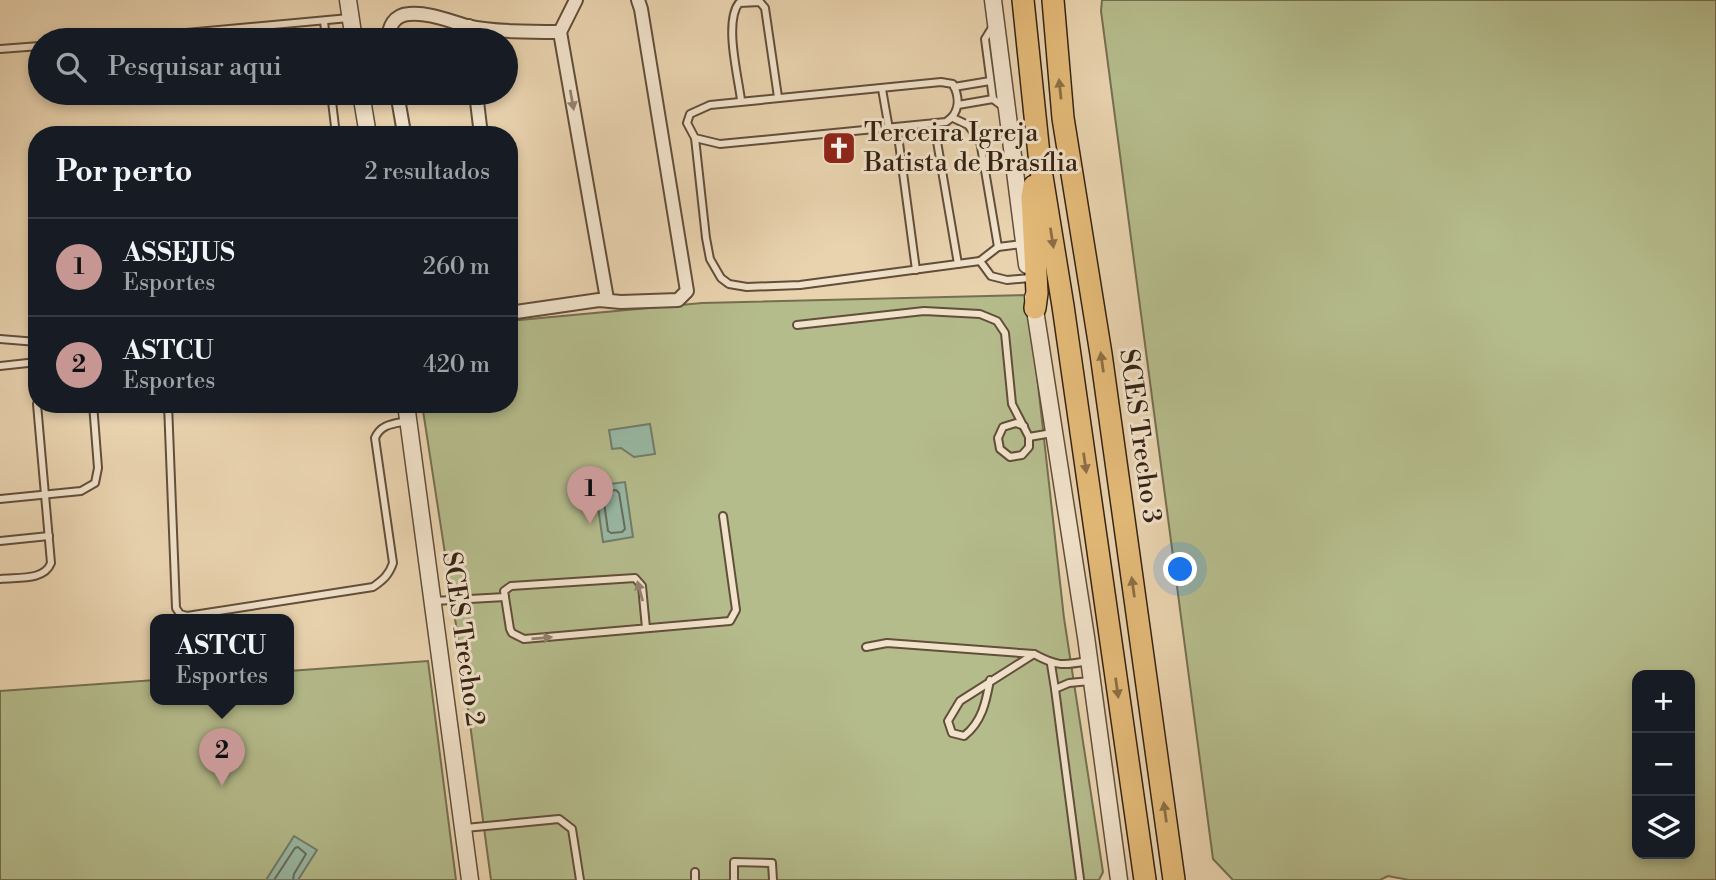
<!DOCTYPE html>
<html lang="pt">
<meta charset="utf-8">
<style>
:root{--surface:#171b24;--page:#20242c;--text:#f1f3f6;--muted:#9ea1a6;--line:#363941;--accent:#c59692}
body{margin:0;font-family:"Libre Bodoni",serif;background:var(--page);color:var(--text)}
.controls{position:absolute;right:21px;bottom:21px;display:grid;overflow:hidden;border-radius:14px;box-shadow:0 4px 10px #0003}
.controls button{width:63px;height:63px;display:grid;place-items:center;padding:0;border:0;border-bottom:2px solid var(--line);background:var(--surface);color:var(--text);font:35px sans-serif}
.you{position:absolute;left:1181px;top:570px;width:24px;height:24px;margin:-18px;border:5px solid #fff;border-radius:50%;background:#1a73e8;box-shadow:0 0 0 10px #1a73e833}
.badge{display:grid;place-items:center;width:46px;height:46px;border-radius:50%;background:var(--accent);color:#111;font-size:23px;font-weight:700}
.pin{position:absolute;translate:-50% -58px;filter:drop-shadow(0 2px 4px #0008)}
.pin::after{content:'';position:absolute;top:37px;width:24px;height:21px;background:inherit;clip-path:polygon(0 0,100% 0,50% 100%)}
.popup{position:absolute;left:150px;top:614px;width:144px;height:91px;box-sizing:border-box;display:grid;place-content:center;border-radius:14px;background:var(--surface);filter:drop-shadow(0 2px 5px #0005);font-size:23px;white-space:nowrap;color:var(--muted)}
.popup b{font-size:26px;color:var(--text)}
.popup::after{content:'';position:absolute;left:50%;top:100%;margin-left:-14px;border:14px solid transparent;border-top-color:var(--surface)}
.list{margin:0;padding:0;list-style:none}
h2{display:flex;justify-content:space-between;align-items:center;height:91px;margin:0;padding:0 28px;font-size:30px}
h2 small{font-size:23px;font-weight:400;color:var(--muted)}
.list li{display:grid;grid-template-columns:46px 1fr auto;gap:21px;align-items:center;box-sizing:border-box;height:98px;padding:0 28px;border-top:2px solid var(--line)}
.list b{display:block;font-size:26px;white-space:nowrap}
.list p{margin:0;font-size:23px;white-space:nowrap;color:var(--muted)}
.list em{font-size:23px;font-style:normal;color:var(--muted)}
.icon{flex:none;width:38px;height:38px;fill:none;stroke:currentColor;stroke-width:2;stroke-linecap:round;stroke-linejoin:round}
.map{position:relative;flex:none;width:1716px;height:880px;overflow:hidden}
.search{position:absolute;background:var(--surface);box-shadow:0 4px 10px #0003;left:28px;top:28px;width:490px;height:77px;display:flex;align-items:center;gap:18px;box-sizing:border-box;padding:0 24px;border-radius:38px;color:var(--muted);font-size:26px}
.panel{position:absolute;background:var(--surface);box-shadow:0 4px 10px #0003;left:28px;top:126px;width:490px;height:287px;border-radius:28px}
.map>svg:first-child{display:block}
.green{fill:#b5bc8c;stroke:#756f50;stroke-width:2;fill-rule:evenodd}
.water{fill:#99b9a5;stroke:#717d6b;stroke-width:2}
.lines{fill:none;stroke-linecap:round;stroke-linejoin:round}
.shore{stroke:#676e5c;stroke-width:2}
.service-casing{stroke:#624e3a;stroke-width:10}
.minor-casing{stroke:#624e3a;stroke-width:16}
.tertiary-casing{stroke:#624e3a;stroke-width:19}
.trunk-casing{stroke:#352213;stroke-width:24}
.service{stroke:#f1e2cb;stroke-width:6}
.minor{stroke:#f1e2cb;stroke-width:12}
.tertiary{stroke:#f1e2cb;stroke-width:16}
.trunk{stroke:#e4ba78;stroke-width:21}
.oneway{fill:#8c6e46}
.oneway2{fill:#93826f}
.labels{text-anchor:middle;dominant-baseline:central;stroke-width:6;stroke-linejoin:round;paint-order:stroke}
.poi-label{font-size:26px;fill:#352213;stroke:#f1e2cb;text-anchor:start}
.street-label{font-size:26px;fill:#352213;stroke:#f1e2cb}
</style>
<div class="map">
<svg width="1716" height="880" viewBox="0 0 1716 880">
<rect width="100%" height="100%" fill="#e9d3af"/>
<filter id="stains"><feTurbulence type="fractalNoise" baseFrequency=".00286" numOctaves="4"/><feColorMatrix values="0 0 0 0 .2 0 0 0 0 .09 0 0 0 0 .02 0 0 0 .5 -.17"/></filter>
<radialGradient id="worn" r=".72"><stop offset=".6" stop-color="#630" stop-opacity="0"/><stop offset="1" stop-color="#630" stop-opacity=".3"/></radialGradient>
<g class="green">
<path d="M 1102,0 L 1716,0 L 1716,880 L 1409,880 L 1388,876 L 1380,880 L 1233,880 L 1213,859 L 1101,11 ZM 1690,675 L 1690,854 L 1637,854 L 1637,675 Z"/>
<polygon points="1028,295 1064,618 1103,872 1099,880 491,880 462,664 422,404 509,404 509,321 702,303"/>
<polygon points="428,661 456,880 0,880 0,691 155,680 156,700 288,700 289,671"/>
</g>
<g class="water">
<polygon points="650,424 655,454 634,457 621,448 612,449 609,430"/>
<polygon points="625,482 633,537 603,542 595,486"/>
<polygon points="294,836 317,850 298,880 266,880"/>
</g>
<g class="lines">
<g class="shore">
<polygon points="616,490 619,493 625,529 622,532 611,533 608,531 603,495 605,492"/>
<polyline points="274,880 295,848 298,847 306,854 294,874 293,880"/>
</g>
<g class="service-casing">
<g id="service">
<polyline points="324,21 326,40"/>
<polyline points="993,26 985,39 993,99 1005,108"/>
<polyline points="110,40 349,18"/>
<polyline points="0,49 40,46"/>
<path d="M 941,82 L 953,84 C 960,98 960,113 946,122 L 720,144 L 695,138 L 687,123 L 690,114 L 710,105 Z"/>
<polyline points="954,87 990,81"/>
<polyline points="882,89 889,129"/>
<polyline points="331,93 336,135"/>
<path d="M 741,100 C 738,76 724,22 739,3 L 760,2 L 765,8 L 778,97"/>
<polyline points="958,105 993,99"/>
<polyline points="953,118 968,125 980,141 998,247"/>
<polyline points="934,124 958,264"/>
<polyline points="897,128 916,270"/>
<polyline points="695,138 706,238 710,259 721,278 729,284 747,287 800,285 980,261 991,276 1007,280 1030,278"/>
<polyline points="980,261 998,247 1022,244"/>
<polyline points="797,325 924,311 980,314 997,321 1005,333 1012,404 1029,437 1052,433"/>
<polyline points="0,339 37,342"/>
<polyline points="0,366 37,362"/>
<path d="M 168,404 L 176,608 L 180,614 L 187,616 L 373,587 C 383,580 389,575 393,563 L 375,438 C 381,424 393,424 407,421"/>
<polyline points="1024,426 1016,423 1003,427 998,438 1000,449 1010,457 1022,455 1029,447 1029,437"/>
<polyline points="0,499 81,491 95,483 98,468 93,404"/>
<polyline points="0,541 49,536"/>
<path d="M 0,579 C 18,577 44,581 51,563 L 37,404"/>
<polyline points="434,601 505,597"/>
<polyline points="646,628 642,586 635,578 511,586 504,591 510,629 512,633 524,639 730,621 736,610 723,516"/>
<path d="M 866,647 L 887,643 L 1034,654 C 1056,666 1063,666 1087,661"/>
<polyline points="1051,664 1055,689"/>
<path d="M 990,680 C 986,702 982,722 964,736 L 952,733 L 948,721 L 960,701 L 1034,654"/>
<polyline points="465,828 559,819 572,829 580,880"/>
<polyline points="1080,879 1055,689 1069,683 1090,681"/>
<polyline points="695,880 695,872"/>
<polyline points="734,880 734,862 772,863 773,880"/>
</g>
</g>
<g class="minor-casing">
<g id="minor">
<polyline points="576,0 560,32 607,299"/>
<polyline points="469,26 471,40"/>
<path d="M 389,40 C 388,27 394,15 409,14 C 428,12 449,21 467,26 C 494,32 532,32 560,32"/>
<polyline points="397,93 403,127 398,135"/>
<polyline points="476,93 481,135"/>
<polyline points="509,313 599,300 621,302 678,300 687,291 641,9 638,0"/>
</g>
</g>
<g class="tertiary-casing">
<g id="tertiary">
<polyline points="348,0 354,40"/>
<polyline points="993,0 1027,265"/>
<polyline points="361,93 368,135"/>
<polyline points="1033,297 1086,637 1119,880"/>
<polyline points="406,404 470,880"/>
</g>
</g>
<g class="trunk-casing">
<g id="trunk">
<polyline points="1023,0 1040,164 1063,306 1145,880"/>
<polyline points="1053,0 1063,118 1101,354 1174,880"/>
<polyline points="1034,186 1032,197 1037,293 1035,308"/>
</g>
</g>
<use href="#service" class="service"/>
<use href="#minor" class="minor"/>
<use href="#tertiary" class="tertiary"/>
<use href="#trunk" class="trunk"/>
</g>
<defs><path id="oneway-solid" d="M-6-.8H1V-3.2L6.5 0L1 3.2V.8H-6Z" transform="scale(1.75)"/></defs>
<g class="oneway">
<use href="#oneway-solid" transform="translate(1060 89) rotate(-96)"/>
<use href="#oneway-solid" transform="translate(1052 238) rotate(81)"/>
<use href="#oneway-solid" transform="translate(1102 362) rotate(-98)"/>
<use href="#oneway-solid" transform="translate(1085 463) rotate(82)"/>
<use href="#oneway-solid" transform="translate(1133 587) rotate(-98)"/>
<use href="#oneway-solid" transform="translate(1117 688) rotate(82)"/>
<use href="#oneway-solid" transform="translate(1165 812) rotate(-98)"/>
</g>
<g class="oneway2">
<use href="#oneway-solid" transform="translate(572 100) rotate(80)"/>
<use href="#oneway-solid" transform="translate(640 591) rotate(-105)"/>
<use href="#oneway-solid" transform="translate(542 638) rotate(-5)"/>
</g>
<defs>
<g id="church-square" transform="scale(1.75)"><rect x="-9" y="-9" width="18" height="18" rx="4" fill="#8f2418" stroke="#f1e2cb"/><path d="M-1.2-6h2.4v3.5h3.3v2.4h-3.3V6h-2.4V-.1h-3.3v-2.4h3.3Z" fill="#fff"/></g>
</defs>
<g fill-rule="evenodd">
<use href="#church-square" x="839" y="148"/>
</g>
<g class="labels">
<g class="poi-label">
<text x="864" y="133">Terceira Igreja<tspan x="864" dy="30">Batista de Brasília</tspan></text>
</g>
<g class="street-label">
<text transform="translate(1140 436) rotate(82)">SCES Trecho 3</text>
<text transform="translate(463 639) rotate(82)">SCES Trecho 2</text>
</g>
</g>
<rect width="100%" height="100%" filter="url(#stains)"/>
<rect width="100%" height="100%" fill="url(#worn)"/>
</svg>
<div class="controls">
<button>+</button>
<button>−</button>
<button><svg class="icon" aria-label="layers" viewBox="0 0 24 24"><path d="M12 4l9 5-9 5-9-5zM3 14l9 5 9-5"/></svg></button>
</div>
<div class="you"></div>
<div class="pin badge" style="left:590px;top:524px">1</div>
<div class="pin badge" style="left:222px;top:786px">2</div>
<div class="popup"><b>ASTCU</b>Esportes</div>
<div class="search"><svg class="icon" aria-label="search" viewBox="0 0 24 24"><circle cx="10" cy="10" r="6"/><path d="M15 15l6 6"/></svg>Pesquisar aqui</div>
<section class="panel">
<h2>Por perto<small>2 resultados</small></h2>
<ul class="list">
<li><span class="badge">1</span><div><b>ASSEJUS</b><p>Esportes</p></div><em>260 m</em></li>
<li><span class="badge">2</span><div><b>ASTCU</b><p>Esportes</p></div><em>420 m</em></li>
</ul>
</section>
</div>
